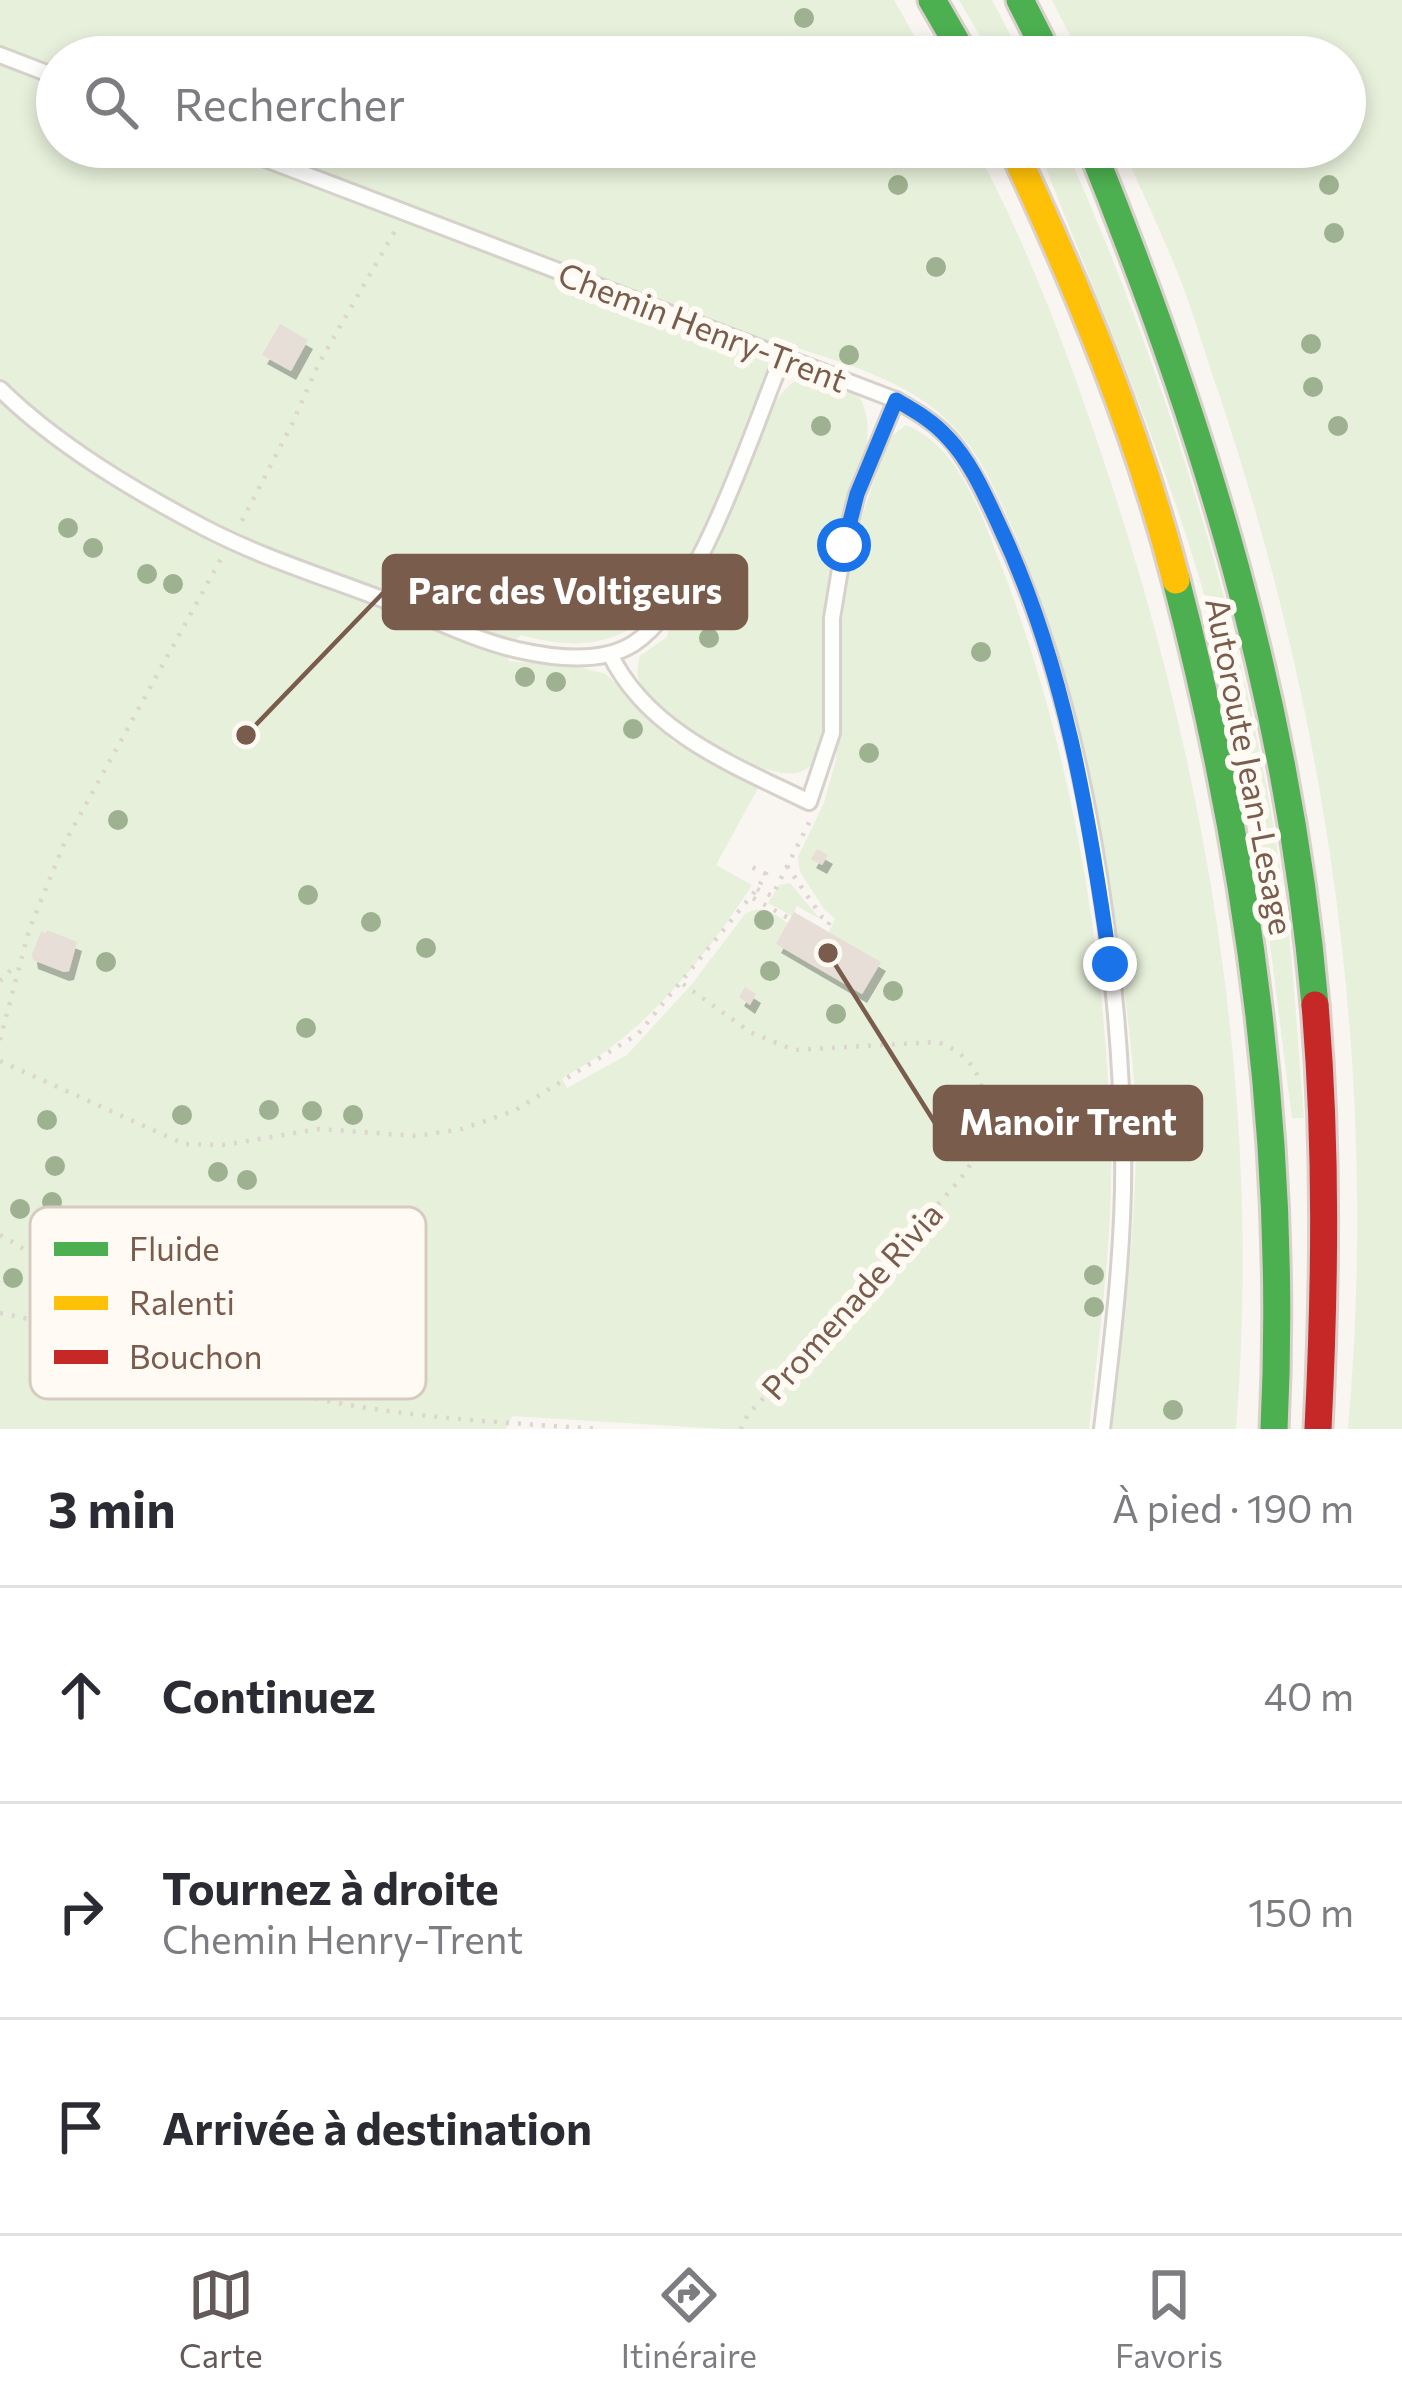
<!DOCTYPE html>
<html lang="fr">
<meta charset="utf-8">
<style>
:root{--surface:#fff;--page:#f2f2f3;--text:#2b2b33;--muted:#7c7c81;--line:#e1e1e2;--accent:#625958}
body{margin:0;font-family:Commissioner,sans-serif;background:var(--page);color:var(--text)}
.stop{position:absolute;width:36px;height:36px;margin:-27px;border:9px solid #1a73e8;border-radius:50%;background:#fff}
.stop.end{background:#1a73e8;border-color:#fff;box-shadow:0 3px 12px #0008}
.list{margin:0;padding:0;list-style:none}
h2{display:flex;justify-content:space-between;align-items:center;height:156px;margin:0;padding:0 48px;font-size:51px}
h2 small{font-size:39px;font-weight:400;color:var(--muted)}
.list li{display:grid;grid-template-columns:78px 1fr auto;gap:36px;align-items:center;box-sizing:border-box;height:216px;padding:0 48px;border-top:3px solid var(--line)}
.list b{display:block;font-size:45px;white-space:nowrap}
.list p{margin:0;font-size:39px;white-space:nowrap;color:var(--muted)}
.list em{font-size:39px;font-style:normal;color:var(--muted)}
.icon{flex:none;width:66px;height:66px;fill:none;stroke:currentColor;stroke-width:2;stroke-linecap:round;stroke-linejoin:round}
.map{position:relative;flex:none;width:1402px;height:1429px;overflow:hidden}
.search{position:absolute;background:var(--surface);box-shadow:0 6px 18px #0003;left:36px;right:36px;top:36px;height:132px;display:flex;align-items:center;gap:30px;box-sizing:border-box;padding:0 42px;border-radius:66px;color:var(--muted);font-size:45px}
.sheet{height:804px;background:var(--surface)}
nav{display:flex;justify-content:space-around;align-items:center;box-sizing:border-box;height:168px;border-top:3px solid var(--line);background:var(--surface);font-size:33px;color:var(--muted)}
nav a{display:grid;justify-items:center;gap:6px}
nav .on{color:var(--accent)}
.map>svg:first-child{display:block}
.green{fill:#e7f0db}
.building{fill:#e6ded7;filter:url(#shadow)}
.lines{fill:none;stroke-linecap:round;stroke-linejoin:round}
.lane-casing{stroke:#d7d1cb;stroke-width:20}
.fast-casing{stroke:#dad1cc;stroke-width:33}
.slow-casing{stroke:#dad1cc;stroke-width:33}
.jam-casing{stroke:#dad1cc;stroke-width:33}
.path{stroke:#dcd5d0;stroke-width:4.5;stroke-dasharray:3 9;stroke-linecap:butt}
.lane{stroke:#fefefd;stroke-width:14}
.fast{stroke:#4caf50;stroke-width:27}
.slow{stroke:#ffc107;stroke-width:27}
.jam{stroke:#c62828;stroke-width:27}
.tree{fill:#9eb190}
.route{stroke:#1a73e8;stroke-width:15}
.labels{text-anchor:middle;dominant-baseline:central;stroke-width:12;stroke-linejoin:round;paint-order:stroke}
.street-label{font-size:33px;fill:#7a5c4d;stroke:#fffaf3}
.key{fill:#fffaf3;stroke:#d7cbc1;stroke-width:3}
.key-label{font-size:33px;fill:#7a5c4d}
.leader{fill:none;stroke:#7a5c4d;stroke-width:4.5}
.callout-dot{fill:#7a5c4d;stroke:#fffaf3;stroke-width:4.5}
.callout{fill:#7a5c4d;stroke:#7a5c4d;stroke-width:4.5}
.callout-label{font-size:36px;text-anchor:middle;font-weight:bold;fill:#fff}
</style>
<div class="map">
<svg width="1402" height="1429" viewBox="0 0 1402 1429">
<defs>
<filter id="shadow"><feDropShadow dx="5" dy="9" stdDeviation="0" flood-color="#0004"/></filter>
</defs>
<rect width="100%" height="100%" fill="#f9f5f0"/>
<g class="green">
<path d="M 0,0 L 894,0 L 926,57 L 57,57 L 57,147 L 975,147 C 1031,252 1071,361 1108,474 C 1210,781 1262,1105 1236,1429 L 1111,1429 C 1122,1330 1137,1230 1136,1130 C 1136,1073 1127,1014 1120,958 C 1101,809 1073,665 1012,527 C 995,491 981,455 953,426 C 909,379 843,364 784,343 C 763,390 742,438 722,486 C 680,582 649,671 521,635 L 508,647 L 509,661 L 579,667 L 606,674 L 673,742 L 758,788 L 716,865 L 752,885 C 713,945 667,1005 610,1048 C 595,1060 577,1068 562,1079 L 567,1088 L 627,1055 L 692,984 L 745,914 C 764,904 771,912 788,923 L 777,944 L 862,993 L 880,963 L 829,932 L 835,919 L 824,909 L 800,872 L 798,857 L 824,803 L 836,760 L 840,637 L 849,555 L 888,439 L 906,425 C 959,446 982,516 1001,565 C 1072,749 1105,949 1111,1146 C 1113,1241 1099,1336 1089,1429 L 723,1429 L 512,1416 L 506,1429 L 0,1429 Z"/>
<polygon points="959,0 992,0 1022,57 992,57"/>
<path d="M 1052,0 L 1402,0 L 1402,1429 L 1348,1429 C 1379,1082 1331,730 1221,400 C 1206,358 1194,313 1177,271 C 1160,229 1140,188 1122,147 L 1345,147 L 1345,57 L 1081,57 Z"/>
<path d="M 1038,147 L 1065,147 C 1169,380 1245,628 1282,881 C 1294,959 1297,1040 1304,1118 L 1292,1118 C 1271,959 1256,799 1217,643 C 1175,474 1100,309 1038,147 Z"/>
<path d="M 802,378 L 842,388 L 860,398 C 882,440 851,488 839,530 C 820,596 827,665 825,733 C 822,749 818,764 802,771 C 765,787 660,715 641,684 C 635,674 638,666 640,656 L 667,637 C 673,611 695,588 707,564 C 725,524 762,389 802,378 Z"/>
<polygon points="790,883 820,919 797,906 792,916 768,903 779,885"/>
</g>
<g class="building">
<polygon points="280,324 308,340 291,371 262,355"/>
<polygon points="817,849 828,855 822,865 811,859"/>
<polygon points="794,912 881,962 862,994 776,944"/>
<polygon points="47,930 77,942 69,971 64,972 33,960 32,954 41,932 46,933"/>
<polygon points="745,987 756,994 750,1005 739,997"/>
</g>
<g class="lines">
<g class="lane-casing">
<g id="lane">
<polyline points="0,55 57,77"/>
<path d="M 234,147 L 896,400 C 917,412 938,424 954,444 C 974,470 988,501 1002,532 C 1084,707 1119,954 1123,1147 C 1125,1240 1113,1336 1102,1429"/>
<path d="M 0,389 C 57,445 133,490 203,527 C 262,558 328,578 390,602 C 431,618 474,640 518,650 C 553,658 601,664 633,644 C 699,602 752,430 783,356"/>
<path d="M 610,654 C 648,733 736,766 809,802 L 832,733 L 832,618 L 844,545 L 857,494 L 896,400"/>
</g>
</g>
<g class="fast-casing">
<g id="fast">
<polyline points="932,0 965,57"/>
<polyline points="1020,0 1049,57"/>
<path d="M 1091,147 C 1204,427 1289,703 1315,1005"/>
<path d="M 1176,580 C 1248,856 1288,1143 1274,1429"/>
</g>
</g>
<g class="slow-casing">
<path id="slow" d="M 1012,147 C 1078,287 1137,430 1176,580"/>
</g>
<g class="jam-casing">
<path id="jam" d="M 1315,1005 C 1327,1147 1325,1287 1318,1429"/>
</g>
<g class="path">
<polyline points="242,521 292,424 318,365 396,229"/>
<polyline points="787,866 822,917 830,921 826,930"/>
<polyline points="757,889 772,896 811,819"/>
<polyline points="753,898 790,919"/>
<polyline points="0,981 16,965"/>
<path d="M 683,984 L 750,1032 L 794,1050 L 937,1042 C 989,1059 993,1111 974,1157 C 965,1178 943,1197 929,1215 C 872,1286 811,1350 748,1414 L 741,1429"/>
<polyline points="0,1040 29,930 64,844 222,557"/>
<polyline points="0,1061 184,1144 223,1145 319,1129 417,1136 462,1129 514,1111 638,1034 757,889 766,874 746,864"/>
<path d="M 0,1235 C 42,1256 72,1292 111,1318 C 255,1412 434,1418 600,1429"/>
<polyline points="0,1313 48,1323 151,1359 208,1370"/>
</g>
<use href="#lane" class="lane"/>
<use href="#fast" class="fast"/>
<use href="#slow" class="slow"/>
<use href="#jam" class="jam"/>
</g>
<g class="tree">
<circle cx="804" cy="18" r="10"/>
<circle cx="898" cy="185" r="10"/>
<circle cx="1329" cy="185" r="10"/>
<circle cx="1334" cy="233" r="10"/>
<circle cx="936" cy="267" r="10"/>
<circle cx="1311" cy="344" r="10"/>
<circle cx="849" cy="355" r="10"/>
<circle cx="1313" cy="387" r="10"/>
<circle cx="821" cy="426" r="10"/>
<circle cx="1338" cy="426" r="10"/>
<circle cx="68" cy="528" r="10"/>
<circle cx="93" cy="548" r="10"/>
<circle cx="147" cy="574" r="10"/>
<circle cx="173" cy="584" r="10"/>
<circle cx="709" cy="638" r="10"/>
<circle cx="981" cy="652" r="10"/>
<circle cx="525" cy="677" r="10"/>
<circle cx="556" cy="682" r="10"/>
<circle cx="633" cy="729" r="10"/>
<circle cx="869" cy="753" r="10"/>
<circle cx="118" cy="820" r="10"/>
<circle cx="308" cy="895" r="10"/>
<circle cx="764" cy="920" r="10"/>
<circle cx="371" cy="922" r="10"/>
<circle cx="426" cy="948" r="10"/>
<circle cx="106" cy="962" r="10"/>
<circle cx="770" cy="971" r="10"/>
<circle cx="893" cy="991" r="10"/>
<circle cx="836" cy="1014" r="10"/>
<circle cx="306" cy="1028" r="10"/>
<circle cx="269" cy="1110" r="10"/>
<circle cx="312" cy="1111" r="10"/>
<circle cx="182" cy="1115" r="10"/>
<circle cx="353" cy="1115" r="10"/>
<circle cx="47" cy="1120" r="10"/>
<circle cx="55" cy="1166" r="10"/>
<circle cx="218" cy="1172" r="10"/>
<circle cx="247" cy="1180" r="10"/>
<circle cx="52" cy="1202" r="10"/>
<circle cx="20" cy="1209" r="10"/>
<circle cx="1094" cy="1275" r="10"/>
<circle cx="13" cy="1278" r="10"/>
<circle cx="1094" cy="1307" r="10"/>
<circle cx="1173" cy="1410" r="10"/>
</g>
<g class="lines">
<path class="route" d="M 844,545 L 857,494 L 896,400 C 915,411 933,421 948,438 C 971,462 985,495 999,525 C 1064,662 1089,815 1110,964"/>
</g>
<g class="labels">
<g class="street-label">
<text transform="translate(703 326) rotate(21)">Chemin Henry-Trent</text>
<text transform="translate(1251 766) rotate(79)">Autoroute Jean-Lesage</text>
<text transform="translate(851 1300) rotate(-48)">Promenade Rivia</text>
</g>
</g>
<rect x="30" y="1207" width="396" height="192" rx="18" class="key"/>
<rect x="54" y="1242" width="54" height="14" fill="#4caf50"/>
<rect x="54" y="1296" width="54" height="14" fill="#ffc107"/>
<rect x="54" y="1350" width="54" height="14" fill="#c62828"/>
<g class="key-label">
<text x="129" y="1261">Fluide</text>
<text x="129" y="1315">Ralenti</text>
<text x="129" y="1369">Bouchon</text>
</g>
<path class="leader" d="M246 735L384 592M828 953L935 1123"/>
<g class="callout-dot">
<circle cx="246" cy="735" r="12"/>
<circle cx="828" cy="953" r="12"/>
</g>
<g class="callout">
<rect x="384" y="556" width="362" height="72" rx="12"/>
<rect x="935" y="1087" width="266" height="72" rx="12"/>
</g>
<g class="callout-label">
<text x="565" y="604">Parc des Voltigeurs</text>
<text x="1068" y="1135">Manoir Trent</text>
</g>
</svg>
<div class="stop" style="left:844px;top:545px"></div>
<div class="stop end" style="left:1110px;top:964px"></div>
<div class="search"><svg class="icon" aria-label="search" viewBox="0 0 24 24"><circle cx="10" cy="10" r="6"/><path d="M15 15l6 6"/></svg>Rechercher</div>
</div>
<section class="sheet">
<h2>3 min<small>À pied · 190 m</small></h2>
<ul class="list">
<li><svg class="icon" aria-label="ahead" viewBox="0 0 24 24"><path d="M12 20V5M6 11l6-6 6 6"/></svg><div><b>Continuez</b></div><em>40 m</em></li>
<li><svg class="icon" aria-label="right" viewBox="0 0 24 24"><path d="M7 20v-9h11M14 6l5 5-5 5"/></svg><div><b>Tournez à droite</b><p>Chemin Henry-Trent</p></div><em>150 m</em></li>
<li><svg class="icon" aria-label="arrive" viewBox="0 0 24 24"><path d="M6 21V4h12l-3 4 3 4H6"/></svg><div><b>Arrivée à destination</b></div></li>
</ul>
</section>
<nav>
<a class="on"><svg class="icon" aria-label="map" viewBox="0 0 24 24"><path d="M3 6l6-2 6 2 6-2v14l-6 2-6-2-6 2zM9 4v14M15 6v14"/></svg>Carte</a>
<a><svg class="icon" aria-label="directions" viewBox="0 0 24 24"><path d="M12 3l9 9-9 9-9-9zM9 14v-3h6M13 9l2 2-2 2"/></svg>Itinéraire</a>
<a><svg class="icon" aria-label="saved" viewBox="0 0 24 24"><path d="M7 4h10v16l-5-4-5 4z"/></svg>Favoris</a>
</nav>
